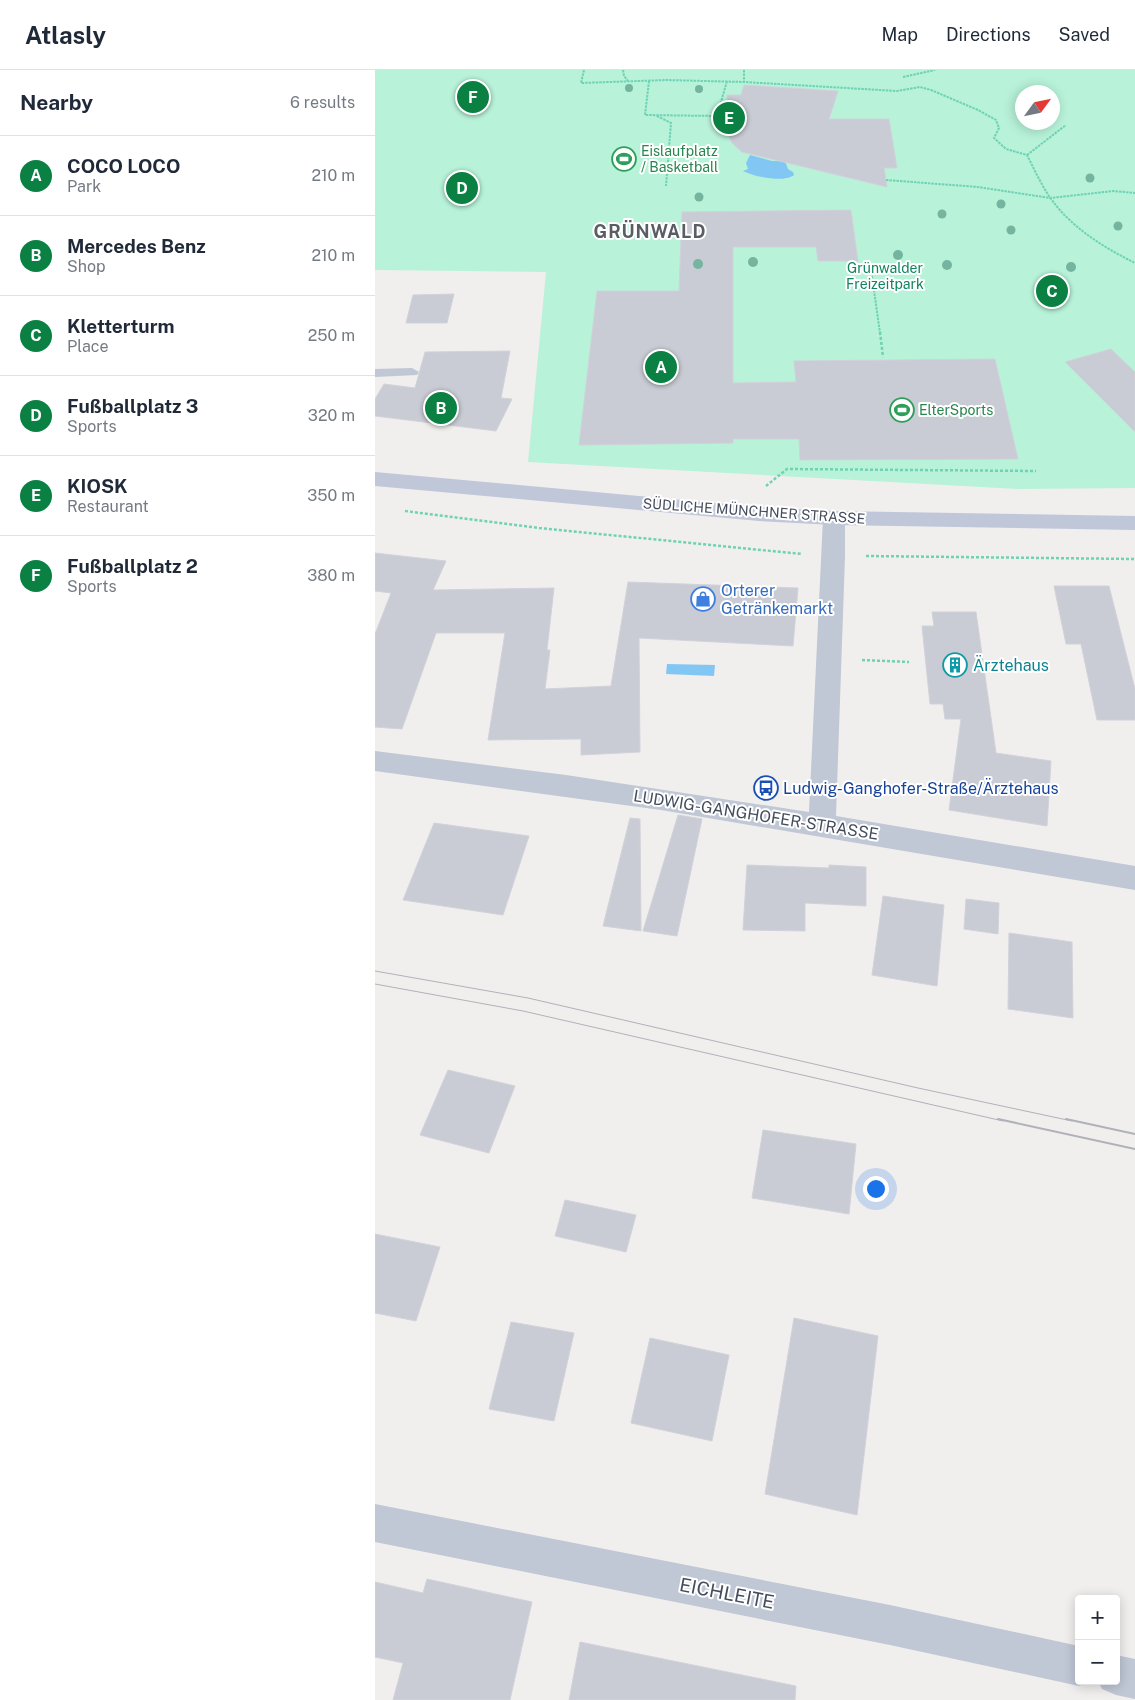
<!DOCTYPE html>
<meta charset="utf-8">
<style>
:root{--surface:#fff;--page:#f6f6f7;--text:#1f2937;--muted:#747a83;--line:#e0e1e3;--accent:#0b8043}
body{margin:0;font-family:"Public Sans",sans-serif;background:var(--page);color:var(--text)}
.controls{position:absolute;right:15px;bottom:15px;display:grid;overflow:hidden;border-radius:5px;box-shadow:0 2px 12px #0003}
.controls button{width:45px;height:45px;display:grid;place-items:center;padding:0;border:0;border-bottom:1px solid var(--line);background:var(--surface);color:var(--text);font:25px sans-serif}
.compass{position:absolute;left:640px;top:15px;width:45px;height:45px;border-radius:50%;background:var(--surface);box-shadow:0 2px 12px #0003;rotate:57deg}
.you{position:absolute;left:500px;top:1118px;width:18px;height:18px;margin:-12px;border:4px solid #fff;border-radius:50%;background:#1a73e8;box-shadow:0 0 0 8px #1a73e833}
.badge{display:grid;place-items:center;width:32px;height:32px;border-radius:50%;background:var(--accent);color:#fff;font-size:16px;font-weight:700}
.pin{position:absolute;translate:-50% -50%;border:2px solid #fff;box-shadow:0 1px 5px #0006}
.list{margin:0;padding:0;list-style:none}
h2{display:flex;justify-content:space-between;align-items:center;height:65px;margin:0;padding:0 20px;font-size:21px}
h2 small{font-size:16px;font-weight:400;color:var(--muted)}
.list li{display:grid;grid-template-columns:32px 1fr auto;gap:15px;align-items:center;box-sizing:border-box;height:80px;padding:0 20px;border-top:1px solid var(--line)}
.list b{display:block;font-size:19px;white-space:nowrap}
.list p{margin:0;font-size:16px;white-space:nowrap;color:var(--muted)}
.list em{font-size:16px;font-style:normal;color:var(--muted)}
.map{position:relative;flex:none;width:760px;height:1630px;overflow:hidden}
header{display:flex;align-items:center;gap:30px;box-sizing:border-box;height:70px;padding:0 25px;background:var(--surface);border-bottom:1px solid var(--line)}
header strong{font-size:24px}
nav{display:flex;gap:28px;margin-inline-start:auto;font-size:18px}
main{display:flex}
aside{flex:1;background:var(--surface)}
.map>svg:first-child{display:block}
.green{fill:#b8f2d9;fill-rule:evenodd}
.water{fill:#82c7f3}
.building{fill:#c9ccd4;stroke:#d1d2da}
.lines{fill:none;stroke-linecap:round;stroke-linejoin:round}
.path-far1{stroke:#6ed3b3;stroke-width:2;stroke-dasharray:2.5 1;stroke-linecap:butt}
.path{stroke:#6ed3b3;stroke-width:2.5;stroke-dasharray:3 2;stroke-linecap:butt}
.service{fill:#c0c7d5;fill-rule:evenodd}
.minor{fill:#c0c7d5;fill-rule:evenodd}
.secondary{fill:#bfc7d9;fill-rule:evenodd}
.tram-far1{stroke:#b0b2b9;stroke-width:1}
.tram{stroke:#b0b2b9;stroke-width:2}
.tree{fill:#75b49f}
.labels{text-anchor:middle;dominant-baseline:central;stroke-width:4;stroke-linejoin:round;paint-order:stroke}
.far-leisure-label{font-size:14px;fill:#27864d;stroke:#fff;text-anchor:start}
.far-park-label{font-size:14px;fill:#0f845f;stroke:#fff}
.far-street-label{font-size:14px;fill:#454d5d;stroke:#fff}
.shop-label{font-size:16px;fill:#366cbe;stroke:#fff;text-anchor:start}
.culture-label{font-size:16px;fill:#0d838f;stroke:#fff;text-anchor:start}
.transit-label{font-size:16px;fill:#164399;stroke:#fff;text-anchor:start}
.street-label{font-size:16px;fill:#454d5d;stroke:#fff}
.far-district-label{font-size:18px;font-weight:bold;letter-spacing:1px;fill:#5a5d64;stroke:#fff}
.near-street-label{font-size:19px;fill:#454d5d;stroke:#fff}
</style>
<header>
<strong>Atlasly</strong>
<nav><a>Map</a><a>Directions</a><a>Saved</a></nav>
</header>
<main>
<aside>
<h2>Nearby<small>6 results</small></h2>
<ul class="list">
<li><span class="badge">A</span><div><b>COCO LOCO</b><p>Park</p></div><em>210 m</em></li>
<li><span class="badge">B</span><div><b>Mercedes Benz</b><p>Shop</p></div><em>210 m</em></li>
<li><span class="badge">C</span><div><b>Kletterturm</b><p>Place</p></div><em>250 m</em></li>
<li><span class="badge">D</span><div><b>Fußballplatz 3</b><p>Sports</p></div><em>320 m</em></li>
<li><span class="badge">E</span><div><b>KIOSK</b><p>Restaurant</p></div><em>350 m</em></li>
<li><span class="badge">F</span><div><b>Fußballplatz 2</b><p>Sports</p></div><em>380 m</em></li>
</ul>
</aside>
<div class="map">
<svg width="760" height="1630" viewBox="0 0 760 1630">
<rect width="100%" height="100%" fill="#f1eeee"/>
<path class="green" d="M 0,0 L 760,0 L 760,418 L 643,419 L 153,392 L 171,202 L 0,200 ZM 648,22 L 678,22 L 678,52 L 648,52 Z"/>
<g class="water">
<path d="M 375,85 L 397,91 L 410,91 L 413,99 L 418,102 L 419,105 C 409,113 380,107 368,101 L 373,99 L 371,93 Z"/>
<polygon points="292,594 340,595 339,606 291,604"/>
</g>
<g class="building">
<polygon points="369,15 463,21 454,49 514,49 522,98 509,98 512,117 367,82 357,73 354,66 352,25 366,25"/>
<polygon points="476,140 483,191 443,191 441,177 358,177 358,313 421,312 419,291 620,289 643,389 425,390 424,369 358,369 358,373 204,375 222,221 304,221 307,142"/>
<polygon points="79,224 72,253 31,253 38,225"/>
<polygon points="736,279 760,302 760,362 690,292"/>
<polygon points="135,281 126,328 137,329 121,361 0,346 0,329 9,314 40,318 50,282"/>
<polygon points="0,483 71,491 58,520 179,518 172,580 175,580 170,619 236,616 253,512 423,518 418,576 264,568 265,682 206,685 206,669 113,670 130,563 61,563 27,659 0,657 0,564 16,523 0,521"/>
<polygon points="679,516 734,516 760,619 760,650 722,650 706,574 691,574"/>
<polygon points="557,542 601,542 621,683 676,691 672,756 574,740 586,649 570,649 568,634 555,634 547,556 559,556"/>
<polygon points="303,745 327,749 302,866 268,861"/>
<polygon points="255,748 265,749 266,861 228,856"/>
<polygon points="59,753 154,766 128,845 28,830"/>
<polygon points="372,795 454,798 454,795 491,797 491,836 430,833 430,861 368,860"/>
<polygon points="508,826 569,835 562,916 497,905"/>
<polygon points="591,829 624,833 623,864 589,859"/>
<polygon points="634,863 697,872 698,948 633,939"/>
<polygon points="73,1000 140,1016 114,1083 45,1065"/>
<polygon points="388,1060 481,1074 474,1144 377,1128"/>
<polygon points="190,1130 261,1145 251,1182 180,1166"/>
<polygon points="0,1164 65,1177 41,1251 0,1243"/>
<polygon points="419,1248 503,1266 482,1445 390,1424"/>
<polygon points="136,1252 199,1263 179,1351 114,1339"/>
<polygon points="275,1268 354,1285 337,1371 256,1353"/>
<polygon points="52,1509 157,1532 135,1630 18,1630 28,1593 0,1587 0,1512 48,1523"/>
<polygon points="205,1572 421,1616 420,1630 194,1630"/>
</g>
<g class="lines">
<g class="path-far1">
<polyline points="209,0 206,13 291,10 369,12"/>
<polyline points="248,0 249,6 253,11"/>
<path d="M 369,0 L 369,12 L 522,21 L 545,17 L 556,20 L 603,40 L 621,50 L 624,58 L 619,68 L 631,79 L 652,85 C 659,99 666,114 674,126 C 695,157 728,177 760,193"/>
<polyline points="528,7 560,0"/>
<polyline points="274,11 270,45 342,46 352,11"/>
<polyline points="282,46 296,53 291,116"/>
<polyline points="652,85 691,55"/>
<polyline points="511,110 603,117 675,128 739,121 760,123"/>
<polyline points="497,206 505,263"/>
</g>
<g class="path">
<polyline points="505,262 508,287"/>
<polyline points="391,416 412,399 661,401"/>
<polyline points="30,441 164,458 427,484"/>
<polyline points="491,486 760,489"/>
<polyline points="487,590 534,592"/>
</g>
<polygon class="service" points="37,298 44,302 42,305 0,307 0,299"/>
<g class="minor">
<polygon points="459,441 467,443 470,448 470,486 461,746 760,796 760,820 286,740 0,701 0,681 191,705 434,742 448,448 451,443"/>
<polygon points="0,1434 515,1535 704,1576 704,1611 716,1611 704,1616 515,1575 0,1472"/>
<polygon points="741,1585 760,1589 760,1629 741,1625 727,1619 723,1611 741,1611"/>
</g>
<polygon class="secondary" points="0,402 384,437 459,441 760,446 760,460 459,455 384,451 0,416"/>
<g class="tram-far1">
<polyline points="0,901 153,928 543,1018 697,1051"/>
<polyline points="0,914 148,941 628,1051"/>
</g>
<g class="tram">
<polyline points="623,1049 760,1079"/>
<polyline points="691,1049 760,1064"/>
</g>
</g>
<g class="tree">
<circle cx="254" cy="18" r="4"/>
<circle cx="324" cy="19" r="4"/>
<circle cx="715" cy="108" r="4.5"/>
<circle cx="324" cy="127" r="4.5"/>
<circle cx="626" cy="134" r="4.5"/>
<circle cx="567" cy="144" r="4.5"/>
<circle cx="743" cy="156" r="4.5"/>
<circle cx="636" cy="160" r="4.5"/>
<circle cx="523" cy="185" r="5"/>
<circle cx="378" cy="192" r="5"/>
<circle cx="323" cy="194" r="5"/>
<circle cx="572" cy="195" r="5"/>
<circle cx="696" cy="197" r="5"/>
</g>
<defs>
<g id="stadium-ring" transform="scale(1.25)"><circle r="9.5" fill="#fff" stroke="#2e9e5b" stroke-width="1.5"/><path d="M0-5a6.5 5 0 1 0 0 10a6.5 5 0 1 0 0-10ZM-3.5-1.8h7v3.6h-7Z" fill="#2e9e5b"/></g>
<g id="shop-ring" transform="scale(1.25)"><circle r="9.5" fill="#fff" stroke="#3f7fe0" stroke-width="1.5"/><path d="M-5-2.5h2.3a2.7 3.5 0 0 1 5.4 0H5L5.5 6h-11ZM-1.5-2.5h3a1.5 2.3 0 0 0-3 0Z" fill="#3f7fe0"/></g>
<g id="building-ring" transform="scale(1.25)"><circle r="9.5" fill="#fff" stroke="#0f9aa8" stroke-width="1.5"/><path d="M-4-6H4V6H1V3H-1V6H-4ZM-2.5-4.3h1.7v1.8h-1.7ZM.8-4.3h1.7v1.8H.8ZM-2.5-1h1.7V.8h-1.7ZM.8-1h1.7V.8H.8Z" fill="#0f9aa8"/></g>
<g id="bus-ring" transform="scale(1.25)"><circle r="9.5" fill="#fff" stroke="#1a4fb4" stroke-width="1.5"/><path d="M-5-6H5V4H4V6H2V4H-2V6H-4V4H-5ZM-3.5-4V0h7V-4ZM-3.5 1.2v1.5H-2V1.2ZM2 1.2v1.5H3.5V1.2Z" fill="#1a4fb4"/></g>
</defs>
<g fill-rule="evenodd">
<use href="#stadium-ring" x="249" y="89"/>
<use href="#stadium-ring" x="527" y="340"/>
<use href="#shop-ring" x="328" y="529"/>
<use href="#building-ring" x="580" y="595"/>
<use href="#bus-ring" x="391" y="718"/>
</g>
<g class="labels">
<g class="far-leisure-label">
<text x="266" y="81">Eislaufplatz<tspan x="266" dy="16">/ Basketball</tspan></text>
<text x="544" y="340">ElterSports</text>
</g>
<g class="far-park-label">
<text x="510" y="198">Grünwalder<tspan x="510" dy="16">Freizeitpark</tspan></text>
</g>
<g class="far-street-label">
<text transform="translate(379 441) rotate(4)">SÜDLICHE MÜNCHNER STRASSE</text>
</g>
<g class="shop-label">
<text x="346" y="520">Orterer<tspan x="346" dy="18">Getränkemarkt</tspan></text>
</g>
<g class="culture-label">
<text x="598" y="595">Ärztehaus</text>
</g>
<g class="transit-label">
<text x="408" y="718">Ludwig-Ganghofer-Straße/Ärztehaus</text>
</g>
<g class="street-label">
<text transform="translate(381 745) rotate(9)">LUDWIG-GANGHOFER-STRASSE</text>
</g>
<g class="far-district-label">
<text x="275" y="161">GRÜNWALD</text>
</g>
<g class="near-street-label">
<text transform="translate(352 1523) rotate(11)">EICHLEITE</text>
</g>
</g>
</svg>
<div class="controls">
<button>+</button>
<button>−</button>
</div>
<svg class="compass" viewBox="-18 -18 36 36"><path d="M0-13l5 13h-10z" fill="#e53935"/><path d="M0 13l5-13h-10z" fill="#747a83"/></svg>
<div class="you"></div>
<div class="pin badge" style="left:286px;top:297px">A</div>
<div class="pin badge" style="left:66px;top:338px">B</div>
<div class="pin badge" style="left:677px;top:221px">C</div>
<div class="pin badge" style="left:87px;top:118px">D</div>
<div class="pin badge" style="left:354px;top:48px">E</div>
<div class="pin badge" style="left:98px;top:27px">F</div>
</div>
</main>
